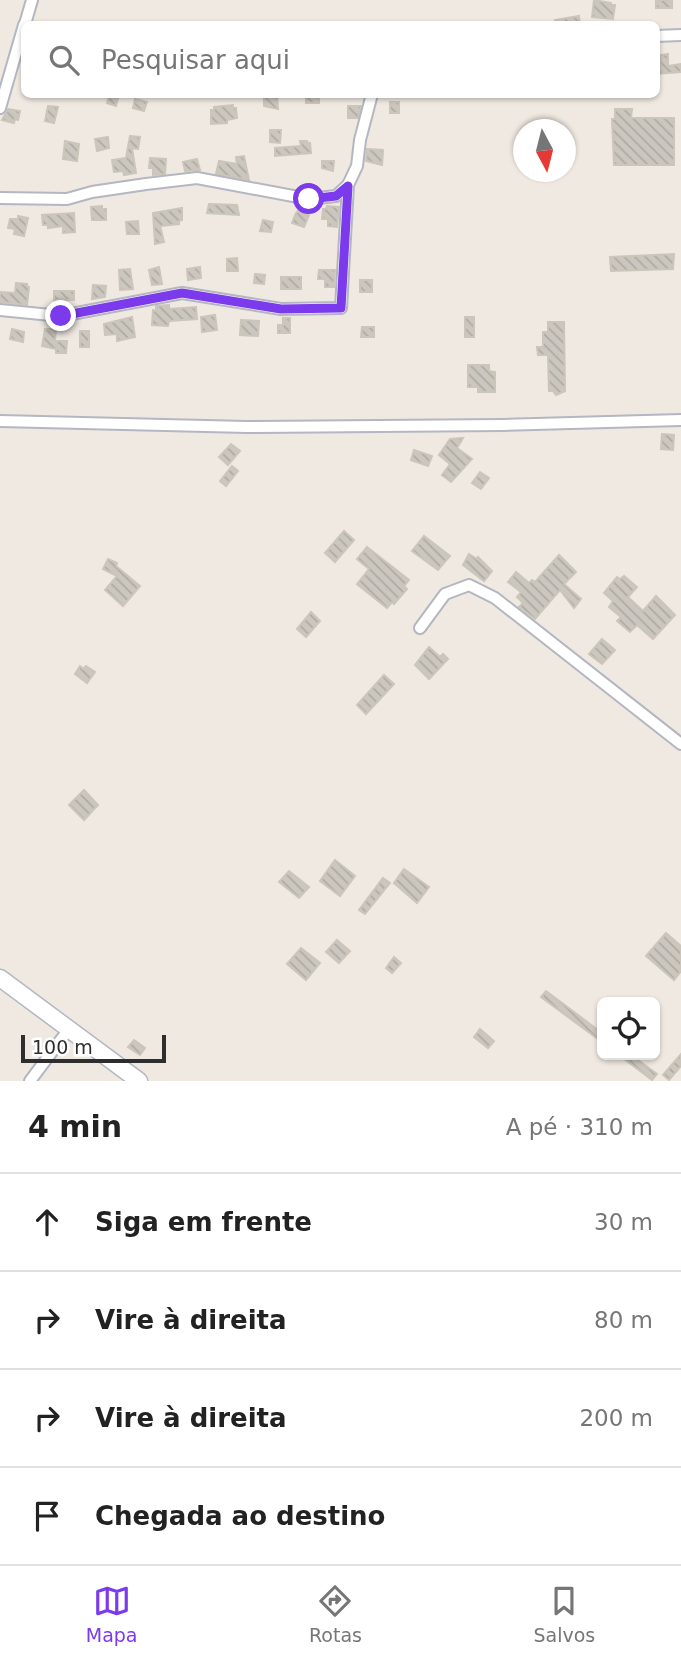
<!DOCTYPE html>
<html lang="pt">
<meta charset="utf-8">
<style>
:root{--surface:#fff;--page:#f2f2f2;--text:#222;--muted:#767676;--line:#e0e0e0;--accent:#7c3aed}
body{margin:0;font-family:"DejaVu Sans",sans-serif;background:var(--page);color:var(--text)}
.controls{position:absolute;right:21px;bottom:21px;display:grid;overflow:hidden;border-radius:10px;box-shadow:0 2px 5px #0004}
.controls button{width:63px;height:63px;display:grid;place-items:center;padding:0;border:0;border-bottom:2px solid var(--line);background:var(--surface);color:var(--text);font:35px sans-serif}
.compass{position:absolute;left:513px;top:119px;width:63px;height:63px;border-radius:50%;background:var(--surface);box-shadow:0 2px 5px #0004;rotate:173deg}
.scale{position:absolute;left:21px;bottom:18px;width:145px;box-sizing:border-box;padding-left:7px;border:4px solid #2e2e2e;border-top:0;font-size:19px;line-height:24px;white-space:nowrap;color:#2e2e2e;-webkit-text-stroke:5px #fff;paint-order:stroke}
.stop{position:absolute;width:21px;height:21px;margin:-16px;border:5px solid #7c3aed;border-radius:50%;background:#fff}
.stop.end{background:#7c3aed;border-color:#fff;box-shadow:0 2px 7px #0008}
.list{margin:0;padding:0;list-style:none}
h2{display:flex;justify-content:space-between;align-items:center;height:91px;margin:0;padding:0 28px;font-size:30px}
h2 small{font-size:23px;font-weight:400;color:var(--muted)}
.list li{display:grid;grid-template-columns:46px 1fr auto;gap:21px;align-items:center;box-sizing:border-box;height:98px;padding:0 28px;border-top:2px solid var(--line)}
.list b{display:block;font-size:26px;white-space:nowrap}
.list em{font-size:23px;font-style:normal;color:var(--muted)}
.icon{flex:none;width:38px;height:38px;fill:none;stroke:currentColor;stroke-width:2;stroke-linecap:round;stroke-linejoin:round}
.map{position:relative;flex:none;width:681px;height:1081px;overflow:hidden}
.search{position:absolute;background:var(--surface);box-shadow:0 2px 5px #0004;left:21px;right:21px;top:21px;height:77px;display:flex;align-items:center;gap:18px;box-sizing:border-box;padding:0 24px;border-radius:10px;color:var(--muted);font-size:26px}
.sheet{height:483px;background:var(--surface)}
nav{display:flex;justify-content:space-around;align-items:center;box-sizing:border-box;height:98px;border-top:2px solid var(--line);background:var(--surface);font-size:19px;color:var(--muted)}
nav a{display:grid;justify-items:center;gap:4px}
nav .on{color:var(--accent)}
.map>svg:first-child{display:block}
.building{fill:url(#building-back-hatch);stroke:#cbc5ba;stroke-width:2}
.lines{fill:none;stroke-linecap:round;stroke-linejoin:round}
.street-casing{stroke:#b4b7c1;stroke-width:14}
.secondary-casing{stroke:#b4b7c1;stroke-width:19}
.street{stroke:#fff;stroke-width:10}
.secondary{stroke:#fff;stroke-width:16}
.route{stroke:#7c3aed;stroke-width:9}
</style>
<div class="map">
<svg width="681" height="1081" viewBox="0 0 681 1081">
<defs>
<pattern id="building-back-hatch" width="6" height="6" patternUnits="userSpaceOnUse" patternTransform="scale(1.75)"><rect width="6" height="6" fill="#cbc7bf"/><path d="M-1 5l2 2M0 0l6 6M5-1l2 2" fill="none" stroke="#afaba4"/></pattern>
</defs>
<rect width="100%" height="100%" fill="#efe9e1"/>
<g class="building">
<polygon points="594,0 611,3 611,5 615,5 613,19 592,17"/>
<rect x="656" y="0" width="16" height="8"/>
<polygon points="579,16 580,24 555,24 555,20"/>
<polygon points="668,54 668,66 681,64 681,72 656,74 656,67 661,66 660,55"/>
<polygon points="110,94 119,94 116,106 107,103"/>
<polygon points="264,94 277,94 278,109 264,106"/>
<rect x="306" y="94" width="13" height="9"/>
<polygon points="135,99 147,102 144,111 133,108"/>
<rect x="390" y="102" width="9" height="11"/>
<polygon points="233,105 233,108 236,108 237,118 227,120 227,123 211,124 211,110 214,110 214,107"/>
<polygon points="48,106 58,107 54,123 45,121"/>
<polygon points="348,106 361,106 358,118 348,118"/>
<polygon points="8,109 20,111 18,120 15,119 14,123 2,120"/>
<polygon points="615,109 632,109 631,118 674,118 674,165 614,165 612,119 615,119"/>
<polygon points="270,130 281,130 280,143 270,142"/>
<polygon points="130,136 140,137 138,149 132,148 136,173 124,175 123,171 114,172 112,160 126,158"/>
<polygon points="108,137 109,148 97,151 95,139"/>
<polygon points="65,141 79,144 77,161 63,159"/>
<polygon points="300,141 307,141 308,143 310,143 311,153 275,156 275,148 301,146"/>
<polygon points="367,149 383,150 382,165 366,161"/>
<polygon points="244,156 249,180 216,174 219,161 237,164 236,157"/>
<polygon points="150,158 166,159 165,174 153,175 153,168 149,168"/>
<polygon points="197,159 200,170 185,171 183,162"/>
<polygon points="322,161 334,161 333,171 322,168"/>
<polygon points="209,204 237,205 239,215 207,213"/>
<polygon points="102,206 102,209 106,209 106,220 92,220 91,207"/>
<polygon points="327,206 339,207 337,227 328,226 328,219 322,219 323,209 326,209"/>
<polygon points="182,208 182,220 179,221 179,224 160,226 164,242 155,244 153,213"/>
<polygon points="298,211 309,215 304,227 292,223 296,213"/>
<polygon points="74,213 75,232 63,233 63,226 48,228 48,225 43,225 42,215"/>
<polygon points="18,216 28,218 24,236 14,234 15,229 8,228 10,219 18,219"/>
<polygon points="263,220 273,222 271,232 260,231"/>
<polygon points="138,221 139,234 127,234 126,222"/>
<polygon points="674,254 673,269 611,271 610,257"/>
<polygon points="237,258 238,271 227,271 227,259"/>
<polygon points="159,267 162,284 152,285 149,270"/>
<polygon points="200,267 201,278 188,280 187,269"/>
<polygon points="130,269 133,289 120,290 119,270"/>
<polygon points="319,270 335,270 334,287 325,287 325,279 318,279"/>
<polygon points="255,274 265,275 264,284 254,283"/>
<rect x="281" y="277" width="20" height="12"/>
<rect x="360" y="280" width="12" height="12"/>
<polygon points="16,283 27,284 27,286 29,287 27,305 0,302 0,292 15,293"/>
<polygon points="93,285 106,286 105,297 92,299"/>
<rect x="54" y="291" width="20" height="9"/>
<polygon points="169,305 169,309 196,307 197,319 169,321 168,326 152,325 153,310 156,311 156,306"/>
<polygon points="215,315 217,330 202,332 201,317"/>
<polygon points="132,317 135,337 117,341 117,334 105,335 104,324"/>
<rect x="465" y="317" width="9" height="20"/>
<polygon points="283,318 290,318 290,333 278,333 278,325 283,325"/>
<polygon points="241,320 259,321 258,336 240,335"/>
<polygon points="548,322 564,322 565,391 556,395 553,391 549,391 548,355 538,355 537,347 543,347 543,332 548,332"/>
<polygon points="362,327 374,327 374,337 361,337"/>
<polygon points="12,329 24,332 23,342 10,339"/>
<polygon points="45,329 56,329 55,341 67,341 66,353 56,353 56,349 42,346"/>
<rect x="80" y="331" width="9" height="16"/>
<polygon points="468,365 489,365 489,371 495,372 495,392 478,392 478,387 468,387"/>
<polygon points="662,434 674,435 673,450 661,449"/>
<polygon points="463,438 457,448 472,459 451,482 442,475 450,464 439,455 450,439"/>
<polygon points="231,444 240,451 228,465 219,457"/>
<polygon points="414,450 432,456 428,466 411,460"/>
<polygon points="232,466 238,471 226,486 220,481"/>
<polygon points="480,472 489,478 481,489 472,483"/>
<polygon points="344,531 354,540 335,562 325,553"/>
<polygon points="424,536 450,556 438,570 412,551"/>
<polygon points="367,547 409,580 404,586 407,589 394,604 392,602 387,608 357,584 369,569 357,559"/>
<polygon points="469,554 477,559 478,557 492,571 484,581 463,565"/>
<polygon points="559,555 576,572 564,584 581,599 574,608 560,590 535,619 519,607 523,603 517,597 521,592 508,582 516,572 529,583 532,580 535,582"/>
<polygon points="108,559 117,563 116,566 140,586 123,606 105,590 117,576 103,569"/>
<polygon points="624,576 637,587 628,597 643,611 656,596 675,615 653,639 637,625 630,632 617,621 621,617 609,607 613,601 604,593 617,577 620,579"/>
<polygon points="311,612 320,621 306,637 297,629"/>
<polygon points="602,639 615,650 602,664 589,654"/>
<polygon points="429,647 440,657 443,654 448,659 429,679 415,665"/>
<polygon points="80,666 83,669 86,666 95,672 87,683 75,674"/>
<polygon points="384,675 394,684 366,714 357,705"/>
<polygon points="84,790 98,805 84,820 69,805"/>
<polygon points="335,860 355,876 340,896 320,881"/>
<polygon points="404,869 429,887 417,903 394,883"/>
<polygon points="289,871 309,887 299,898 279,882"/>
<polygon points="383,878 390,883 365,914 359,910"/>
<polygon points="666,933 681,946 681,971 674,980 646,956"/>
<polygon points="337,940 350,951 339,963 326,952"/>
<polygon points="301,948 320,963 306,980 287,964"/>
<polygon points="394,957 401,963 392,973 386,968"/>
<polygon points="546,991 602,1033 602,1042 541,997"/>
<polygon points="480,1029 494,1041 488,1048 474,1037"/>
<polygon points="134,1040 145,1048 140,1055 128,1047"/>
<polygon points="681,1054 681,1066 669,1080 663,1075"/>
<polygon points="619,1055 631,1055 657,1074 652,1080"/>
</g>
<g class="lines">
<g class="street-casing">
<g id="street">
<polyline points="25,24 32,0"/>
<polyline points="656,36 681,35"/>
<polyline points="0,108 24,25"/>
<polyline points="0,198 67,199 92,192 146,184 197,178 309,199 336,196 348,185"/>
<polyline points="0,310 61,316 182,293 281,309 341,308 348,185 357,166 360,140 372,94"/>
<polyline points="0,421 247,427 503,425 681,420"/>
<polyline points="420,628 445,594 469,585 495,598 681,744"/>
<polyline points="30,1081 69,1029"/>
</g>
</g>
<g class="secondary-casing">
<polyline id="secondary" points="0,978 139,1081"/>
</g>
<use href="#street" class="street"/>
<use href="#secondary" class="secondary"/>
</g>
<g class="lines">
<polyline class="route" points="61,316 182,293 281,309 341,308 348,186 336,196 309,199"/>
</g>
</svg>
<div class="controls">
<button><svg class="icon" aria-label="locate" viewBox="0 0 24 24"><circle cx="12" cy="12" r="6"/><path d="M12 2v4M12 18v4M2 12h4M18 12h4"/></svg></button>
</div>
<svg class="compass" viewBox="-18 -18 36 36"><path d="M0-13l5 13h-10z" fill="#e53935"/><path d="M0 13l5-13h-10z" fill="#767676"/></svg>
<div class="scale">100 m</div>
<div class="stop" style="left:309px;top:199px"></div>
<div class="stop end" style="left:61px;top:316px"></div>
<div class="search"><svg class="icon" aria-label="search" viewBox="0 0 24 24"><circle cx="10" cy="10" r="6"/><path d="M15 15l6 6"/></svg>Pesquisar aqui</div>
</div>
<section class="sheet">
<h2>4 min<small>A pé · 310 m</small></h2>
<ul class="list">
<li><svg class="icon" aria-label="ahead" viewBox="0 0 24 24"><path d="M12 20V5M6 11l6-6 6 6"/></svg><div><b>Siga em frente</b></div><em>30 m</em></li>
<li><svg class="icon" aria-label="right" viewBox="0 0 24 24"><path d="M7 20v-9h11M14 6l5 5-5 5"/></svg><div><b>Vire à direita</b></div><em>80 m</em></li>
<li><svg class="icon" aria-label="right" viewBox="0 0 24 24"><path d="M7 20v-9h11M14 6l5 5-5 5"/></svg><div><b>Vire à direita</b></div><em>200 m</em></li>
<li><svg class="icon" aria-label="arrive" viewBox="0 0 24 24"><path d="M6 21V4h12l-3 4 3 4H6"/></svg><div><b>Chegada ao destino</b></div></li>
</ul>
</section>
<nav>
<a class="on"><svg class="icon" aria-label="map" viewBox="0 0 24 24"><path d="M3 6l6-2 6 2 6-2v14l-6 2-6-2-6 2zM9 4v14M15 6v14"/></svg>Mapa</a>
<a><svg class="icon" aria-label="directions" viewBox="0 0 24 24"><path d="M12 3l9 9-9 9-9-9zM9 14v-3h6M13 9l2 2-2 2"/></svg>Rotas</a>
<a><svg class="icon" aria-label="saved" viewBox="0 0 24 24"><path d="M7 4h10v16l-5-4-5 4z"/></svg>Salvos</a>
</nav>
